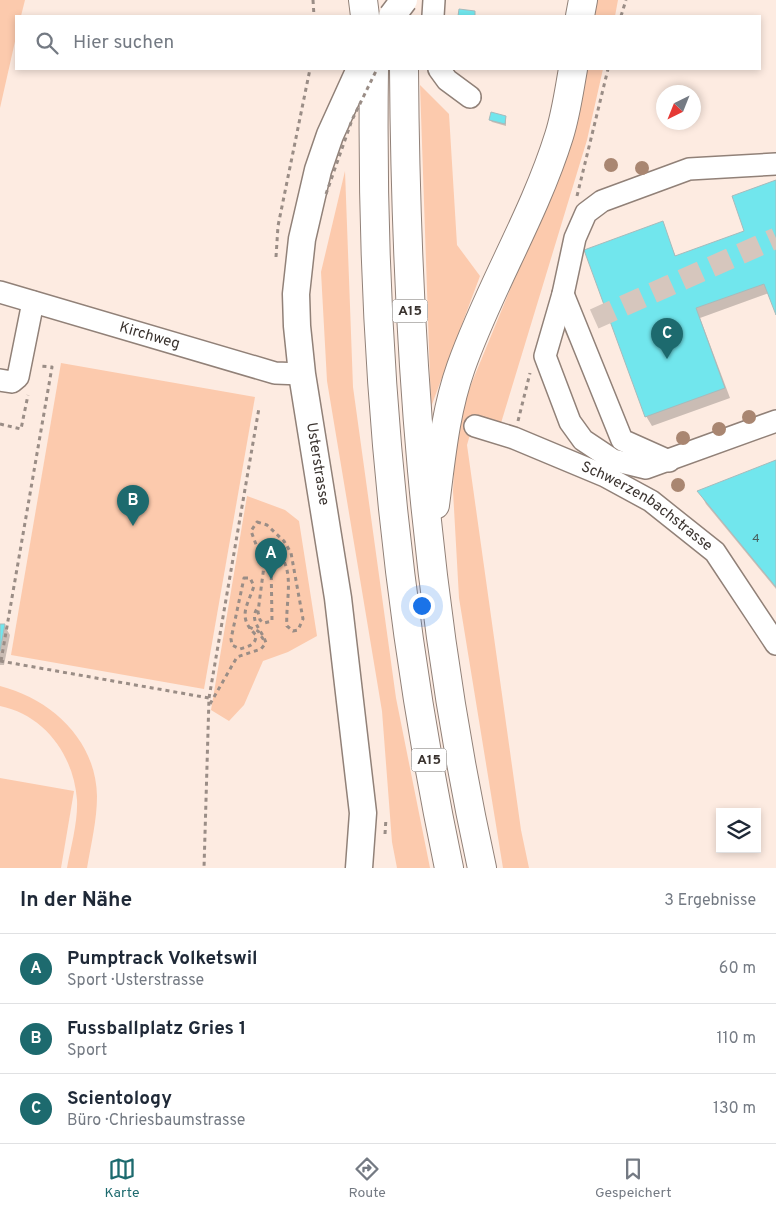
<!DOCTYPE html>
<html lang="de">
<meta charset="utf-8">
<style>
:root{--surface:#fff;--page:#f2f2f3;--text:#1f2937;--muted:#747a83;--line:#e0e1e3;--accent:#1d6a6e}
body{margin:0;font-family:Overpass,sans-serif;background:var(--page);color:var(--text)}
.controls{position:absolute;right:15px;bottom:15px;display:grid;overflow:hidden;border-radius:0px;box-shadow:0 2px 8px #0003}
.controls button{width:45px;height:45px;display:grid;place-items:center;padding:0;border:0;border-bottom:1px solid var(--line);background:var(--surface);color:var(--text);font:25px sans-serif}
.compass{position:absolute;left:656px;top:85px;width:45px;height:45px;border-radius:50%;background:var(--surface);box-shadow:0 2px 8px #0003;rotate:223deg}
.you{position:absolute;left:421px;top:605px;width:18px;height:18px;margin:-12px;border:4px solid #fff;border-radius:50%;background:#1a73e8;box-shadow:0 0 0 8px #1a73e833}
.badge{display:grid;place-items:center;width:32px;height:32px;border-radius:50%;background:var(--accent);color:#fff;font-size:16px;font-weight:700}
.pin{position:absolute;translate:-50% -41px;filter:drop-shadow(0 1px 2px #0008)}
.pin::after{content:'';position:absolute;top:26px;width:18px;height:15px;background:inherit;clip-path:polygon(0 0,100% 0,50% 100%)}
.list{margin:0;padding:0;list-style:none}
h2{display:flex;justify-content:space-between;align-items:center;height:65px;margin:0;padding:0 20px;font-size:21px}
h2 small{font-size:16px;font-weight:400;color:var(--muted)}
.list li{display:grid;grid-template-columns:32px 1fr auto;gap:15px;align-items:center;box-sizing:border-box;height:70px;padding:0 20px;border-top:1px solid var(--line)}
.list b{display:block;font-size:19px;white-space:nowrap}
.list p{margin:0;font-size:16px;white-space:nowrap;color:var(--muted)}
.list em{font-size:16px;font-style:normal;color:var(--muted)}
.icon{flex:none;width:28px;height:28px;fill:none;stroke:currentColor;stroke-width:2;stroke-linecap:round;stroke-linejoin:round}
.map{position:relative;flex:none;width:776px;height:868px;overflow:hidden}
.search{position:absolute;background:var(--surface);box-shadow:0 2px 8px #0003;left:15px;right:15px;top:15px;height:55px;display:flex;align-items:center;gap:12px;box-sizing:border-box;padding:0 18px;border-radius:0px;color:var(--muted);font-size:19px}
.sheet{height:275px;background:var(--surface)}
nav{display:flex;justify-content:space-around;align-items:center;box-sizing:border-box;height:70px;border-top:1px solid var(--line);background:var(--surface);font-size:14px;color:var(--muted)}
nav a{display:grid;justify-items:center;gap:2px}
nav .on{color:var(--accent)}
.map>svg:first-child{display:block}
.green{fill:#fccaad}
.shadow{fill:#0003}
.building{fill:#71e6ed;stroke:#a6bbbc}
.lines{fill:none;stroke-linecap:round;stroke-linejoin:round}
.minor-tunnel{stroke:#d6c6bd;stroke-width:21;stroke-dasharray:21 11;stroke-linecap:butt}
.minor-casing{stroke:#918178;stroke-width:24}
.major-casing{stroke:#918178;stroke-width:29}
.highway-casing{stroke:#918178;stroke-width:30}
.path{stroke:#9a8d86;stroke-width:3;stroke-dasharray:4 4;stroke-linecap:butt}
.minor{stroke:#fff;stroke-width:21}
.major{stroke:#fff;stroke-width:26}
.highway{stroke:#fff;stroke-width:28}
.major-bridge-casing{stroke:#918178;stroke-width:29;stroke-linecap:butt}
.path-bridge{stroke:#9a8d86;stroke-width:3;stroke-dasharray:4 4;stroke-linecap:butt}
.major-bridge{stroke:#fff;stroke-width:26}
.tree{fill:#a98671}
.labels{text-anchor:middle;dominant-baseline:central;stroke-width:4;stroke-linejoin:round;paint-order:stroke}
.number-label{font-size:12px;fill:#48605e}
.shield{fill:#fff;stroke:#75706d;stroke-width:1}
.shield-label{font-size:14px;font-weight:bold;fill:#3a332f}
.street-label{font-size:15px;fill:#3a332f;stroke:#fff}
</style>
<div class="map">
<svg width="776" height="868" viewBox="0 0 776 868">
<rect width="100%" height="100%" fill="#fdebe1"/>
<g class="green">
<polygon points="0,0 25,0 21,16 16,16 16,37 0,108"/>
<polygon points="594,0 618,0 615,16 592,16"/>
<polygon points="585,69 603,69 587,140 501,423 475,417 467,445 521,830 529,868 503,868 459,598 453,491 456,421 547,200"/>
<polygon points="420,85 449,114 457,245 480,276 431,407"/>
<polygon points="345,171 353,387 396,698 430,868 397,868 392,842 382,711 327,381 321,272"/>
<polygon points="61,363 255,397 204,689 11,655"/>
<polygon points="247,496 285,510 299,521 317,636 288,652 263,661 244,705 229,721 211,710"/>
<path d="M 0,686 C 51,699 96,740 97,796 C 97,820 91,844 87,868 L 67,868 C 71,846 78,822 77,800 C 74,756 45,715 0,706 Z"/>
<polygon points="0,778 74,791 61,868 0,868"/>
</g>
<g class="shadow">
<polygon points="506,117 506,126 492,122 490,120"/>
<polygon points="776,181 776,312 769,293 700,318 730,398 652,426 646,416 662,223 676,257 746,231"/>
<polygon points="776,462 776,589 706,504 699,491"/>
<polygon points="0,625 4,625 10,635 4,665 0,665"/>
</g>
<g class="building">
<polygon points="459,9 475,11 475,16 458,16"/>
<polygon points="491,112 506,116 505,124 489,120"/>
<polygon points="776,180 776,315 764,284 696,308 725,388 645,417 584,250 663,221 675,256 744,231 732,196"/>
<polygon points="776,460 776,587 697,491"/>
<polygon points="0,624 5,624 0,651"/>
</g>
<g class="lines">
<polyline class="minor-tunnel" points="565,332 776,238"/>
<g class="minor-casing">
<g id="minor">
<polyline points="433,16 434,0"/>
<polyline points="439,69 447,80 470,97"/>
<polyline points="776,164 689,169 602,201 586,213 575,238 563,294 545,356 570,422 583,440 613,460 646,468 776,421"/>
<path id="s1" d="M 0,292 L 275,373 L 302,374"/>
<polyline points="563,294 622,440 669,461"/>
<polyline points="0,380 12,382 18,377 33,302"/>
<path id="s2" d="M 475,426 L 514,438 L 605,476 L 651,501 L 715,552 L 776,644"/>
</g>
</g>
<g class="major-casing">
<polyline id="major" points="359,868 363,813 338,598 302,374 297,326 296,294 302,239 318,170 330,135 360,69"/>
</g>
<g class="highway-casing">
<g id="highway">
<polyline points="363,0 365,16"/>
<polyline points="580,16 583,0"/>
<path d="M 374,69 C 370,337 394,606 449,868"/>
<path d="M 404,69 C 406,338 424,604 482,868"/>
<path d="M 435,505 C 441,459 445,412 461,367 C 489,288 534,216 559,136 C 566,114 569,91 573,69"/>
</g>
</g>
<g class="path">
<polyline points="313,0 314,16"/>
<polyline points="621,16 626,0"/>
<polyline points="577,196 608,69"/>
<polyline points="276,257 278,226 310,69"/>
<polyline points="518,421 530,373"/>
<polyline points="0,424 21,429 28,395"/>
<path d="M 257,522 L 267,525 L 284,541 L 291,553 L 303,619 L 298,630 L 293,631 L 287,626 C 285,605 295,573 280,555 L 275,555 L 271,560 L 272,621 L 264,623 L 260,620 L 258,612 L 264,566 L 251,531 Z"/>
<path d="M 244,578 L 250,578 L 254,586 C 247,607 237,617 256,635 C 256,645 249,646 240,649 L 232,645 L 231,639 Z"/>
<polyline points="249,627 258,631 265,642"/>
<polyline points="0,661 209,698 204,868"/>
<polyline points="1,661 52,367 39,366"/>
<polyline points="209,698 259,408"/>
<path d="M 210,704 L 237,657 L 261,649 L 266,643 C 262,629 248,621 258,607"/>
<polyline points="385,834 386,818"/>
</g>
<use href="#minor" class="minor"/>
<use href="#major" class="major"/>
<use href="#highway" class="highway"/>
<g class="major-bridge-casing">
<polyline id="major-bridge" points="392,16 404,0"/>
</g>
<polyline class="path-bridge" points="326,194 352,120 377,69"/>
<use href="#major-bridge" class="major-bridge"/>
</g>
<g class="tree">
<circle cx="611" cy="165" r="7"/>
<circle cx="642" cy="168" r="7"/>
<circle cx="749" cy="417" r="7"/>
<circle cx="719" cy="429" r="7"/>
<circle cx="683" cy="438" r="7"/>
<circle cx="678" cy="485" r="7"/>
</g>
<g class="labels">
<g class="number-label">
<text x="756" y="539">4</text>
</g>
<g class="shield">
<rect x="392.5" y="299.5" width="35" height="23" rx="4"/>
<rect x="411.5" y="748.5" width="35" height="23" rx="4"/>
</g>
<g class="shield-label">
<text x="410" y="311">A15</text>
<text x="429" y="760">A15</text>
</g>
<g class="street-label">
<text stroke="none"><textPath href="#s1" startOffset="156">Kirchweg</textPath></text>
<text transform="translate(317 464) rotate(81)">Usterstrasse</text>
<text stroke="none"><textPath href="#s2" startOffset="191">Schwerzenbachstrasse</textPath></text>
</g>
</g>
</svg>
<div class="controls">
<button><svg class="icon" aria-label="layers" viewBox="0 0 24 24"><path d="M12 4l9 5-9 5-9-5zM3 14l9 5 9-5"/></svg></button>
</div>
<svg class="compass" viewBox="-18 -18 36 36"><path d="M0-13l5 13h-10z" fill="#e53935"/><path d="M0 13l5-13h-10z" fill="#747a83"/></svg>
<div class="you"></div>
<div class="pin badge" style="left:271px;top:579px">A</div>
<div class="pin badge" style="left:133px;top:526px">B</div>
<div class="pin badge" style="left:667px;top:359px">C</div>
<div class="search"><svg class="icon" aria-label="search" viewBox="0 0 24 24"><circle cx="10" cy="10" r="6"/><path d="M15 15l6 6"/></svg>Hier suchen</div>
</div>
<section class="sheet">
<h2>In der Nähe<small>3 Ergebnisse</small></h2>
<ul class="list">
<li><span class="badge">A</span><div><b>Pumptrack Volketswil</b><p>Sport · Usterstrasse</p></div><em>60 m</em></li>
<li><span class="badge">B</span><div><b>Fussballplatz Gries 1</b><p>Sport</p></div><em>110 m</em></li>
<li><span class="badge">C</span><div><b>Scientology</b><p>Büro · Chriesbaumstrasse</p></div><em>130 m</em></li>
</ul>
</section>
<nav>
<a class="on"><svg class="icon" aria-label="map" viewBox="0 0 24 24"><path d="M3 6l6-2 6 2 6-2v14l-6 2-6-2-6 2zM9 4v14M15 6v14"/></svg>Karte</a>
<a><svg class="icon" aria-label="directions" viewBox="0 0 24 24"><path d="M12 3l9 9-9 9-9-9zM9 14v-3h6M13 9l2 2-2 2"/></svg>Route</a>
<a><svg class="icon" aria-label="saved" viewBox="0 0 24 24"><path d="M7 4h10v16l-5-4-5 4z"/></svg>Gespeichert</a>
</nav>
